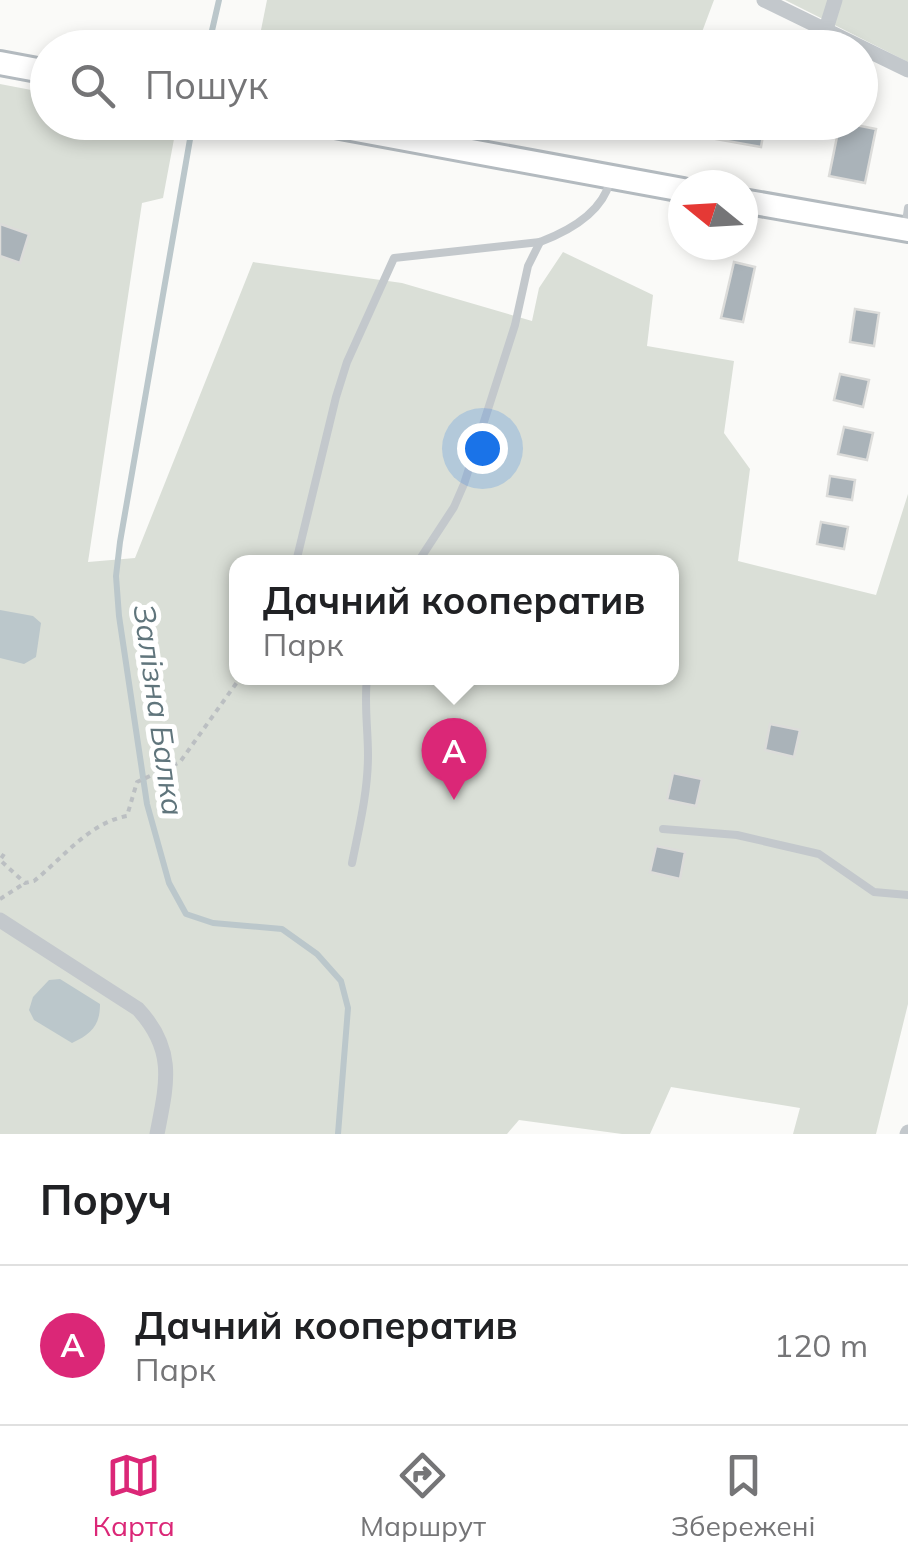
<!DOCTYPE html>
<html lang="uk">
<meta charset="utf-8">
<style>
:root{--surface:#fff;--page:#f6f6f6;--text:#202124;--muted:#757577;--line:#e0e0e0;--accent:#db2777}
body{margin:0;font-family:Mulish,sans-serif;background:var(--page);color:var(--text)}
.compass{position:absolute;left:668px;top:170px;width:90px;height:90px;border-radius:50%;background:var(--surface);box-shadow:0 5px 15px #0003;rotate:288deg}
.you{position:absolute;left:482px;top:448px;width:35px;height:35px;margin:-25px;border:8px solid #fff;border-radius:50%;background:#1a73e8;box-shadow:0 0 0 15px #1a73e833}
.badge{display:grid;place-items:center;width:65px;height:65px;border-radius:50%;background:var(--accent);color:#fff;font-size:32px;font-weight:700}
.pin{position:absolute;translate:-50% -82px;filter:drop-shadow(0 2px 5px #0008)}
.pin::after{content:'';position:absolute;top:52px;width:35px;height:30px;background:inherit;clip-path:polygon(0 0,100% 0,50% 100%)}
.popup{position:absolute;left:229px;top:555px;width:450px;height:130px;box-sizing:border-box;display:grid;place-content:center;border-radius:20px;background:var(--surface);filter:drop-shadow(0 2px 8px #0005);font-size:32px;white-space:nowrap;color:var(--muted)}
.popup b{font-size:38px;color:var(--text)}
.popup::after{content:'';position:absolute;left:50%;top:100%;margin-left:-20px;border:20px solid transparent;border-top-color:var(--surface)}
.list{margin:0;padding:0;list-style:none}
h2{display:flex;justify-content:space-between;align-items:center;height:130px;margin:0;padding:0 40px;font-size:42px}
h2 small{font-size:32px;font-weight:400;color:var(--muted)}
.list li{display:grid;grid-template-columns:65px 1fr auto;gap:30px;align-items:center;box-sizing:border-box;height:160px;padding:0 40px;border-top:2px solid var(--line)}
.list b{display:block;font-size:38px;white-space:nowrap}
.list p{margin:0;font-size:32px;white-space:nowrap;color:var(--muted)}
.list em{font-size:32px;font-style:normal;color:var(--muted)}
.icon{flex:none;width:55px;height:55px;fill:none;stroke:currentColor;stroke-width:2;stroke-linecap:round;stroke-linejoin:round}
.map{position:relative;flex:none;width:908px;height:1134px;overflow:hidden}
.search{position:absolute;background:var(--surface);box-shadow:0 5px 15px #0003;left:30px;right:30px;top:30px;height:110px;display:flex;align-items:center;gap:25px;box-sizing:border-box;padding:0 35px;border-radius:55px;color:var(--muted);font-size:38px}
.sheet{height:290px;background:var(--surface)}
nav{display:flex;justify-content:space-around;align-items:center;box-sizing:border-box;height:140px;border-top:2px solid var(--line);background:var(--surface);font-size:28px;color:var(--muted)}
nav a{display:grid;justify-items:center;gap:5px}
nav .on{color:var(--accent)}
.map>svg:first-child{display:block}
.green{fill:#dadfd7;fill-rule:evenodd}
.water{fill:#bbc7cb}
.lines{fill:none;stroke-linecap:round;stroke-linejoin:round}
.stream{stroke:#bbc7cb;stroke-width:6}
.building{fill:#aab3b9;stroke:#dcdcda;stroke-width:2.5}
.secondary-casing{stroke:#b3babf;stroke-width:28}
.path{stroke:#bbbfc2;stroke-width:4;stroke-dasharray:5 5;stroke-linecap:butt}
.service{stroke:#c3c8cc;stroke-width:8}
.minor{stroke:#c3c8cc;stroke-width:15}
.secondary{stroke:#fff;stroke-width:22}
.labels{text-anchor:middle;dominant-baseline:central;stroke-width:10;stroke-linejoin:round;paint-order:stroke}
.water-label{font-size:30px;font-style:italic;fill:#60757c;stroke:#fff}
</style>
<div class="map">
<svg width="908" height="1134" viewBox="0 0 908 1134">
<rect width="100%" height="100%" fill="#fafaf8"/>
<g class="green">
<polygon points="267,0 714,0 696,48 311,47 260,35"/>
<polygon points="785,0 908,0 908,62"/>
<path d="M 0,84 L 47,93 L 48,122 L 177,123 L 163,198 L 142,203 L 88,562 L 135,558 L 253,262 L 402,283 L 532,321 L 539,288 L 563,252 L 653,295 L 647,346 L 734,361 L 724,433 L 750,469 L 738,561 L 876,595 L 908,494 L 908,1004 L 876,1134 L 793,1134 L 800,1108 L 671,1087 L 650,1134 L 622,1134 L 519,1120 L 507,1134 L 0,1134 ZM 236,562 L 672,562 L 672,678 L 236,678 Z"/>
</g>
<g class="water">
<polygon points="0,610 33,616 41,623 36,657 24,664 0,658"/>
<path d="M 60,979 L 100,1004 C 100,1026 91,1034 72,1043 L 34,1020 L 29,1010 L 33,997 L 49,980 Z"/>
</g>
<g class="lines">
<g class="stream">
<polyline points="208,48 219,0"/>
<polyline points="193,122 120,542 116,576 119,616 147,804 169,883 186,914 213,923 282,929 317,954 341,981 348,1008 338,1134"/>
</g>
</g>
<g class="building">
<polygon points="701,122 765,124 761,147 699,136"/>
<polygon points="840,122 876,129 865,183 829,176"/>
<polygon points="0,224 29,234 20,263 0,256"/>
<polygon points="734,262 755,267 743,322 721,318"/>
<polygon points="855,309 879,313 874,346 850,342"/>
<polygon points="840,374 869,380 863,407 834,400"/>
<polygon points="844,427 873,433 867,460 838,454"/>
<polygon points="830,476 855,480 852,500 827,496"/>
<polygon points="821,522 848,527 844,549 817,544"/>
<polygon points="770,724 800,730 794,757 765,750"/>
<polygon points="673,773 702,779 696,806 667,800"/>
<polygon points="656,846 685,852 680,879 650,872"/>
</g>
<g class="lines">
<g class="secondary-casing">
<g id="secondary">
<polyline points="0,63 48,72"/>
<polyline points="313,122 683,190"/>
<polyline points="743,201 908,230"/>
</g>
</g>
<g class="path">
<path d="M 4,854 L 0,860 L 25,883 L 34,881 C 64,857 89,823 127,816 L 137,782 L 180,762 L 240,678"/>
<polyline points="0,899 25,883"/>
</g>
<g class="service">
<polyline points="905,229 908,208"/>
<path d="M 296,562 L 336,397 L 347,362 L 394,258 L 540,242 C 569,231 602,213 610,181"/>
<polyline points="418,562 454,507 464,484 515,325 528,266 540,242"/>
<polyline points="663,829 737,835 819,854 874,892 908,895"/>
<path d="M 352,863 C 359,828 368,792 368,755 C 368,729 364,704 367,678"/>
</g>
<g class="minor">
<polyline points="764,0 908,70"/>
<polyline points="826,29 835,0"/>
<path d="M 0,920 L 138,1009 C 176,1050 167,1083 157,1134"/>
<polyline points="907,1134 908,1132"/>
</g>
<use href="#secondary" class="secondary"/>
</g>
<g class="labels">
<g class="water-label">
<text transform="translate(159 710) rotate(82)">Залізна Балка</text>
</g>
</g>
</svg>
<svg class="compass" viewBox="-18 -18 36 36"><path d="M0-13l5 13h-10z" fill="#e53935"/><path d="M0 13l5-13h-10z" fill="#757577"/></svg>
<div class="you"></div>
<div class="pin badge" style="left:454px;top:800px">A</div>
<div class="popup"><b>Дачний кооператив</b>Парк</div>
<div class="search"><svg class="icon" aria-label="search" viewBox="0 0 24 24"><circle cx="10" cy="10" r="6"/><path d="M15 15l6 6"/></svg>Пошук</div>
</div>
<section class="sheet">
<h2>Поруч<small></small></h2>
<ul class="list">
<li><span class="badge">A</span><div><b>Дачний кооператив</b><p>Парк</p></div><em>120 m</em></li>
</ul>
</section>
<nav>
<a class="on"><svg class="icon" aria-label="map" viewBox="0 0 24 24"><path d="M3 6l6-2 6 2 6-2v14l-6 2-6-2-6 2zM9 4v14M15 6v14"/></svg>Карта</a>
<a><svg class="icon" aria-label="directions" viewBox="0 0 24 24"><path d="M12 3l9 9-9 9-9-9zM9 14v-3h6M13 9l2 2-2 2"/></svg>Маршрут</a>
<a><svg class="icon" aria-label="saved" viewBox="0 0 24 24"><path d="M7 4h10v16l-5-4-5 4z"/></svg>Збережені</a>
</nav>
